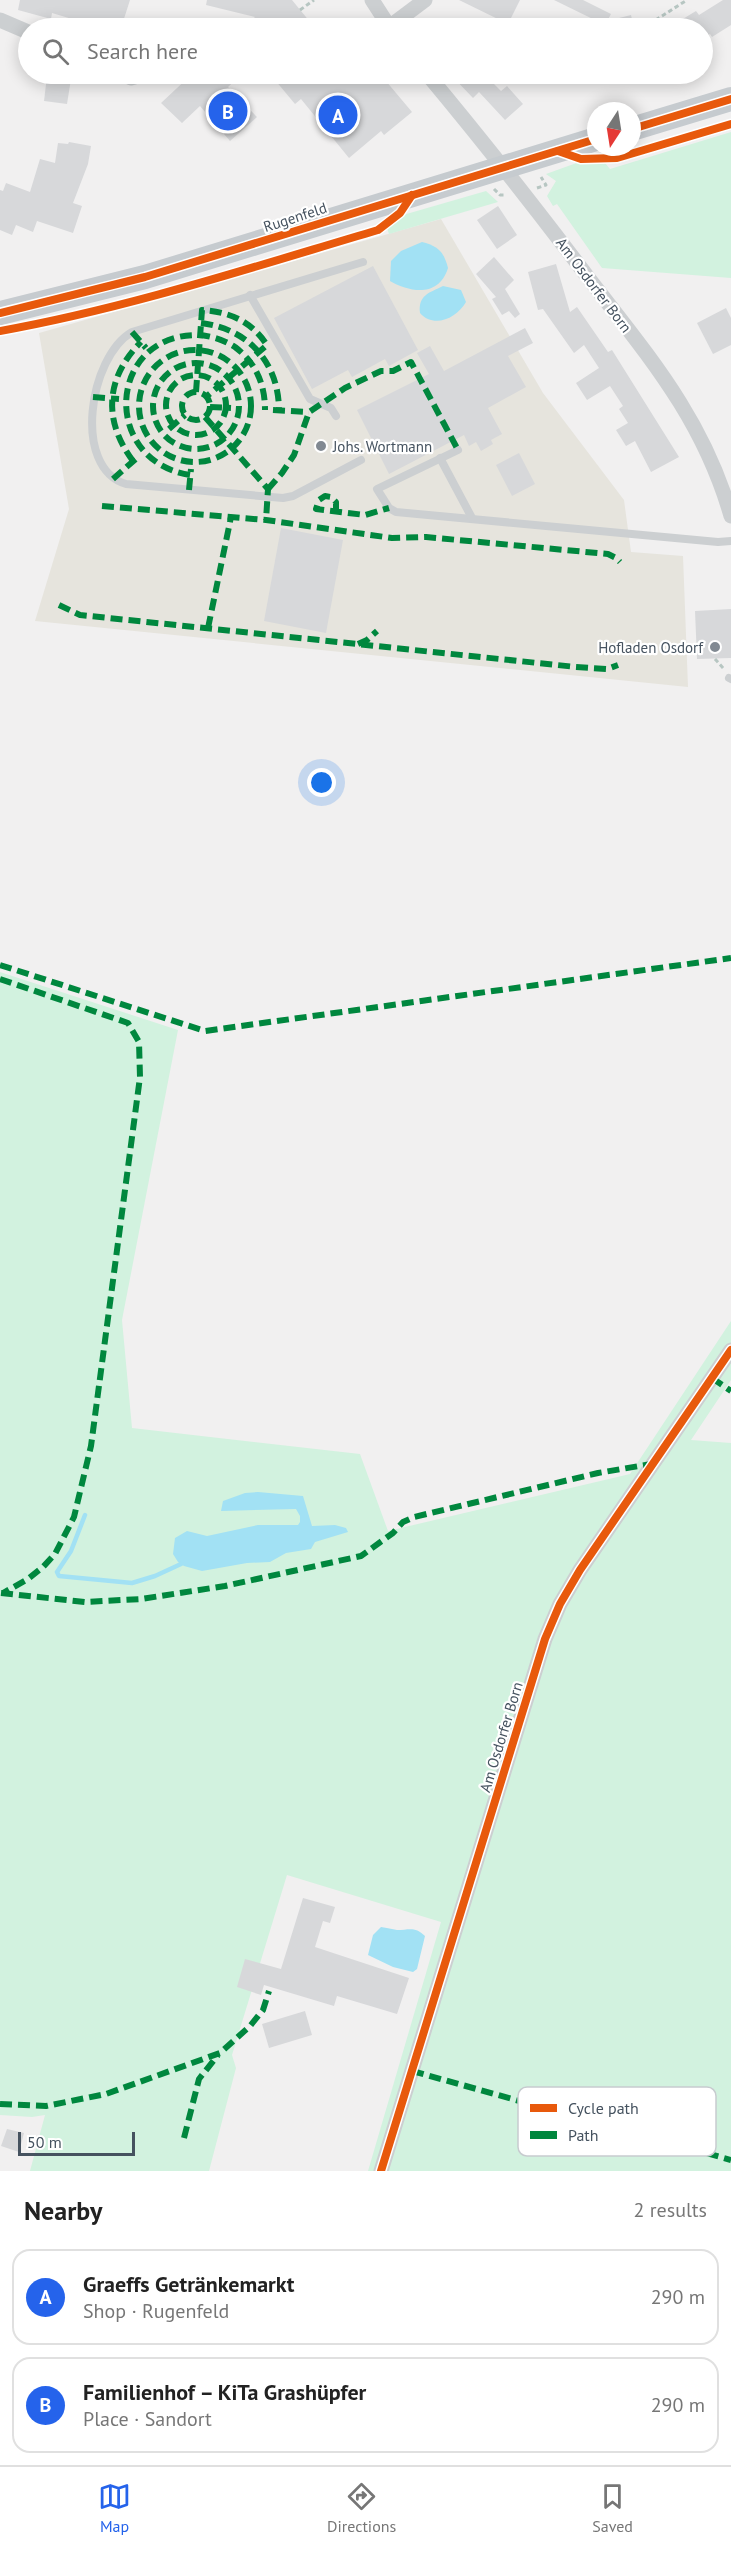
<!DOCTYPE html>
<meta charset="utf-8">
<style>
:root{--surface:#fff;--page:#f2f2f2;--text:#222;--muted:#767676;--line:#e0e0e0;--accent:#2563eb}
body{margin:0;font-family:"PT Sans",sans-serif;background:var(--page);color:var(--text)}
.compass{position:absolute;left:587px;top:102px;width:54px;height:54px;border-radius:50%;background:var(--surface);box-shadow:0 3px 15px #0003;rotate:192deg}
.scale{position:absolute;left:18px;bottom:15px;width:117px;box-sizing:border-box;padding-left:6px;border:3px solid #45525f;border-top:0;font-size:16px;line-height:21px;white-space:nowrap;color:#45525f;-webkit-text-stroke:4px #fff;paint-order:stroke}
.you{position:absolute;left:322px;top:783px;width:21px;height:21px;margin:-15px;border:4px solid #fff;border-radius:50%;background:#1a73e8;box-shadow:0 0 0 9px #1a73e833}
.badge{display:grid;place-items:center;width:39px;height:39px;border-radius:50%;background:var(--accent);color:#fff;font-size:20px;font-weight:700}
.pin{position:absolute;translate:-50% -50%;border:3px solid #fff;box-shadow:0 2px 6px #0006}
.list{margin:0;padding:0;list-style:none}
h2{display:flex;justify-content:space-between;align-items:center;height:78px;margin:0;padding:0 24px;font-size:26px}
h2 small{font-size:20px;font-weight:400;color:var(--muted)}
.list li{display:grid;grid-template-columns:39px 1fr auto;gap:18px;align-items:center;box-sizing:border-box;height:96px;margin:0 12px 12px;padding:0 12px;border:2px solid var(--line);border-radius:18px}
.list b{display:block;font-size:22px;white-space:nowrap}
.list p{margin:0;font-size:20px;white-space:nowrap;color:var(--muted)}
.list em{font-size:20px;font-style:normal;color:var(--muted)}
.icon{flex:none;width:33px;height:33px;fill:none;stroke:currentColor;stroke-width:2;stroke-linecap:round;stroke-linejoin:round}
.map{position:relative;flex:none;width:731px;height:2171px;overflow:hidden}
.search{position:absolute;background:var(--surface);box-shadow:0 3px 15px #0003;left:18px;right:18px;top:18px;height:66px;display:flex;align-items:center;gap:15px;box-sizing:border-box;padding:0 21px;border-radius:33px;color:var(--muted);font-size:22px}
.sheet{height:294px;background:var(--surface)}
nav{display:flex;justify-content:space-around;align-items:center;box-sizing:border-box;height:84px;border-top:2px solid var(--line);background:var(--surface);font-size:16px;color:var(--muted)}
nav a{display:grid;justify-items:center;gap:3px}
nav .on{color:var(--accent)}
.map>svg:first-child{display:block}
.commercial{fill:#e6e4dd}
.green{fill:#d2f2df}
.water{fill:#a2e1f4}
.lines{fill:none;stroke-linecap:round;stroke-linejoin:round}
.stream{stroke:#a2e1f4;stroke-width:4.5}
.building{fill:#d7d8da}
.path{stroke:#b7c6c2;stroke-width:3;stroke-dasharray:4.5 3;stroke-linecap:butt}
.lane{stroke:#cccfd1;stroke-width:8}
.street{stroke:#cccfd1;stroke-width:15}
.primary{stroke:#c6cbcf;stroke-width:24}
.quiet{stroke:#00873e;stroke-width:6;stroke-dasharray:12 6;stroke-linecap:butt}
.cycleway-casing{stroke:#fff;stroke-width:11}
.cycleway{stroke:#e8590c;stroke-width:8}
.poi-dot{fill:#818992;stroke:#fff;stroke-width:2}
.labels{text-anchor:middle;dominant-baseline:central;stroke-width:4.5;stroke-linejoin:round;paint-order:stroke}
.street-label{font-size:15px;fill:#45525f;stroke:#fff}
.poi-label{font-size:15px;fill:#45525f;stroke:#fff;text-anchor:start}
.key{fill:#fff;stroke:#c7cbcf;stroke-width:1.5}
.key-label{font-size:16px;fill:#45525f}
</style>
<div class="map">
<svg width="731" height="2171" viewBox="0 0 731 2171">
<rect width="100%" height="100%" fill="#f1f0f0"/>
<polygon class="commercial" points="441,219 543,393 624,500 631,552 683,556 688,687 35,621 69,509 39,333"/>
<g class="green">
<polygon points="731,132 731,278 602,268 557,204 553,206 547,196 556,181 546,174 582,161 605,163 610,169"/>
<polygon points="486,191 498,202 389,234 387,228 403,215"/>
<polygon points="0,972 178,1030 122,1320 132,1428 360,1454 388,1531 630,1474 731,1321 731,1380 691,1440 731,1443 731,2171 368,2171 441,1922 287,1875 232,2055 236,2068 209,2171 30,2171 45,2115 32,2117 0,2115"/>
</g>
<g class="water">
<path d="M 422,242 C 438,246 444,252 448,268 C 439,297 411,293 390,281 L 391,261 L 401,251 Z"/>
<path d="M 443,286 L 461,290 L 466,302 C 457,318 434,329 420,313 C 418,295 429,293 443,286 Z"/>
<polygon points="258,1492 303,1496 312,1526 335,1525 346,1528 348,1532 315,1542 311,1549 286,1553 270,1562 247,1563 202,1571 184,1566 178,1562 173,1554 175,1538 187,1531 207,1536 258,1525 298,1525 300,1522 300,1516 296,1509 221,1511 223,1501 245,1493"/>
<path d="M 381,1927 C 387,1928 392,1929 397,1930 C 409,1930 415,1926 425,1936 L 417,1969 L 413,1972 L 393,1967 L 368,1955 L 373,1935 Z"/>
</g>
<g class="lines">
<polyline class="stream" points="85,1515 71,1551 57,1572 59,1576 132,1583 155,1576 181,1564"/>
</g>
<g class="building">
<polygon points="20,0 130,0 121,28 102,28 52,13 51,19 18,10"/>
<polygon points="207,0 292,0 315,28 243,28 255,17 206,5"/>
<polygon points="459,0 520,0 508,24"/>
<polygon points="554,0 583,0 611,14 605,25"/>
<polygon points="723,0 731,0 731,25 712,37 710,34 702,39 702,28 668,28 696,11 699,15"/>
<polygon points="631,15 634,28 622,28 619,18"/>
<polygon points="192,74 242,74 228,87 257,117 230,141 200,106 182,123 161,103"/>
<polygon points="270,74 380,74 412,112 384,135 381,131 349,158 301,99 295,104"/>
<polygon points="450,74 484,74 501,91 507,86 523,104 505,120 479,92 473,98"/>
<polygon points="47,76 71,79 67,104 44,101"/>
<polygon points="69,142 91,146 88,164 73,203 82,206 73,233 37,221 33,232 16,225 12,235 0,230 0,190 3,191 6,183 30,192 40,159 55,163 58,143 68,144"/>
<polygon points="498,206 517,235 497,249 477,220"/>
<polygon points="494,257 514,280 505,289 520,314 515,318 509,311 502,315 492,299 496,297 476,274"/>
<polygon points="556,264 570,312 577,307 608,352 612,350 679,457 651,472 635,441 626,446 616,430 628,423 619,409 623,406 610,386 587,400 576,383 599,368 584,345 574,353 543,309 538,310 528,272"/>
<polygon points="373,266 418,350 389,366 385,359 352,377 348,370 312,389 274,318"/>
<polygon points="726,308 731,318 731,345 713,354 697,323"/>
<polygon points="525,328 533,343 508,356 526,387 488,408 502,434 491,440 493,444 481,451 476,442 469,446 464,435 389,474 357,410 429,374 417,353 430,346 444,371"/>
<polygon points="519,453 535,484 512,496 496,465"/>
<polygon points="281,528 343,540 326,633 264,621"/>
<polygon points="731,609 731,658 697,659 695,611"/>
<polygon points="303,1898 335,1907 330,1923 323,1921 315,1947 409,1978 397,2014 337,1996 334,2006 264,1985 261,1995 237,1987 245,1959 281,1969"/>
<polygon points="305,2011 312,2035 269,2048 262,2024"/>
<polygon points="7,2129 24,2133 19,2152 1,2146"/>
</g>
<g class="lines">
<g class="path">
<polyline points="300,10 314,0"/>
<polyline points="643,28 687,0"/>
<polyline points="537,188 546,185 541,177"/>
<polyline points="494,189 500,195 506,195"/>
<polyline points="715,659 724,669"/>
</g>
<g class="lane">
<polyline points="250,295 310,399 331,408 336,416"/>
<polyline points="458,450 377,489 389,508 396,512 718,542 731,541"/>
<polyline points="440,458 472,518"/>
<path d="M 361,460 L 293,496 L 283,498 L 126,484 C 72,468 89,357 132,332 L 363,262"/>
<polyline points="729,678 731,679"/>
</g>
<g class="street">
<polyline points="372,0 390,28"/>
<polyline points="0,20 28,32"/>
<polyline points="389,27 425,0"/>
<polyline points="122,74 131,78 145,74"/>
<path d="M 427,74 C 483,141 537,210 590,280 C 650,358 703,419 731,516"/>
<polyline points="381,2171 545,1639 560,1604 580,1570 731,1350"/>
</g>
<g class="primary">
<polyline points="632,129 731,99"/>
<polyline points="0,313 145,277 596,139"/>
</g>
<g class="quiet">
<path d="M 201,323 C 249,329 279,363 279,411"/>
<polyline points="132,332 146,348"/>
<circle cx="195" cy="406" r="56"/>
<circle cx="196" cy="406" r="43"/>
<circle cx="196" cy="405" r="30"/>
<circle cx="196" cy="406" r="14"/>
<path d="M 196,392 L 202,310 C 230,312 251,321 267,345 L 206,397"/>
<polyline points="93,397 119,399"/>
<polyline points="210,407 231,408"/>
<polyline points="273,410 309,412"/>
<polyline points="205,417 268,489 266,520"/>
<polyline points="169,429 185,415"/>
<path d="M 133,461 C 103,421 105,378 141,342"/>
<path d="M 190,475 C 101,461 107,336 196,335 C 209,335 224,340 235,347 C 256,363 265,384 265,410"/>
<polyline points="113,479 138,457"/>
<polyline points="268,489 282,473 294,455 309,412 345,388 381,371 393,371 411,362 458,450"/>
<polyline points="189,490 191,469"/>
<polyline points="102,506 266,520 392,538 426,537 608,554 616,558 620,562"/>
<polyline points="336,512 336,502 331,497 325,496 319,500 316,509 365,515 389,508"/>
<polyline points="59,605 80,615 576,667 607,669 618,665"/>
<polyline points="208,628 231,517"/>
<polyline points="358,644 367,640 377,631"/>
<polyline points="0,965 205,1031 731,958"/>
<polyline points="0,979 128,1023 139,1042 140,1077 91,1446 74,1517 55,1554 43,1567 28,1579 3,1593"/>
<polyline points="712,1378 731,1391"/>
<polyline points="1,1593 85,1602 141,1599 225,1586 361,1556 393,1533 403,1522 414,1517 598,1473 651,1464"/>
<polyline points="412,2071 731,2160"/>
<polyline points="0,2104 46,2106 106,2094 220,2053 250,2026 263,2010 269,1991"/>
<polyline points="184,2138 199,2079 218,2055"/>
</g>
<g class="cycleway-casing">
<g id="cycleway">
<polyline points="632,129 731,99"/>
<polyline points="558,151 581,159 617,158 731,124"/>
<polyline points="0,313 145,277 596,139"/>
<path d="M 0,331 C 128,308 253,267 378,230 L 400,213 L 412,195"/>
<polyline points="381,2171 545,1639 560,1604 580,1570 731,1350"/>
</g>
</g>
<use href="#cycleway" class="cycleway"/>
</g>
<g class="poi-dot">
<circle cx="321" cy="446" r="6"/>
<circle cx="715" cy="647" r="6"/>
</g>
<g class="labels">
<g class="street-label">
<text transform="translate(295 217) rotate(-18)">Rugenfeld</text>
<text transform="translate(594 285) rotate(53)">Am Osdorfer Born</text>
<text transform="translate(501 1737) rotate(-73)">Am Osdorfer Born</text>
</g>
<g class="poi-label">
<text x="333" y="446">Johs. Wortmann</text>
<text x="703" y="647" text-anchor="end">Hofladen Osdorf</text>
</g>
</g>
<rect x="518" y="2087" width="198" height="69" rx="9" class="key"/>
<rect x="530" y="2104" width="27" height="8" fill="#e8590c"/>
<rect x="530" y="2131" width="27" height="8" fill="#00873e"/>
<g class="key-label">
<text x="568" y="2114">Cycle path</text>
<text x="568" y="2141">Path</text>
</g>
</svg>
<svg class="compass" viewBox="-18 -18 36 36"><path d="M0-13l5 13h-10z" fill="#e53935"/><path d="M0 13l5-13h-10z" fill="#767676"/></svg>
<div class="scale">50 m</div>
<div class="you"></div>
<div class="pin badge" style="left:338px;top:115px">A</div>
<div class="pin badge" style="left:228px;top:111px">B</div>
<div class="search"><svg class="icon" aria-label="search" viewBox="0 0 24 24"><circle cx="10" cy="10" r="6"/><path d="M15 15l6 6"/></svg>Search here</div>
</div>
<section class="sheet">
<h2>Nearby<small>2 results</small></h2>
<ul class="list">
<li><span class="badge">A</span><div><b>Graeffs Getränkemarkt</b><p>Shop · Rugenfeld</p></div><em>290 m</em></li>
<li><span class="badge">B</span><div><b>Familienhof – KiTa Grashüpfer</b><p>Place · Sandort</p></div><em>290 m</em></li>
</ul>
</section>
<nav>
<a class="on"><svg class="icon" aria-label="map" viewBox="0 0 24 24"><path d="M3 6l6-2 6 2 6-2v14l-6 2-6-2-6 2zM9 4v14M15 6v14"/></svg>Map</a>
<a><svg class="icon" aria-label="directions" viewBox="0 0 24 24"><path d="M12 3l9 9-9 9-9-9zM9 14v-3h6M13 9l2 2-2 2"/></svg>Directions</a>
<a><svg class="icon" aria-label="saved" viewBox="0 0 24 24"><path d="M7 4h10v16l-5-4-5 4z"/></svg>Saved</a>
</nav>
